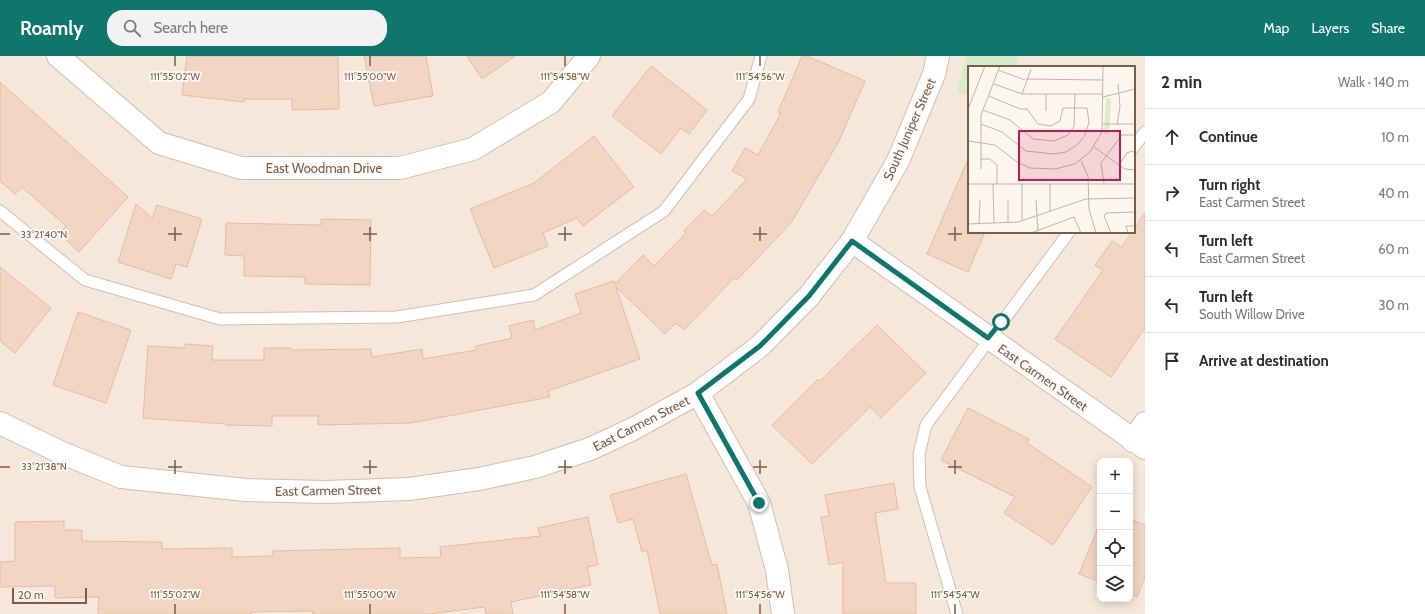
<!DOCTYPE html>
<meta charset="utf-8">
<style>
:root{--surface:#fff;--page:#f2f2f3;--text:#2b2b33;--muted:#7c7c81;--line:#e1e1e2;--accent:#0f766e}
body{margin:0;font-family:Cabin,sans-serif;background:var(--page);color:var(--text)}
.controls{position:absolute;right:12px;bottom:12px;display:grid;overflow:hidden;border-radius:8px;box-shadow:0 2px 10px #0003}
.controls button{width:36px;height:36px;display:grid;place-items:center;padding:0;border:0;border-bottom:1px solid var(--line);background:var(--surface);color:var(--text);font:20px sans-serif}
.scale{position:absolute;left:12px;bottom:10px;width:75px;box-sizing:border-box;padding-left:4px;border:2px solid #7a5c4d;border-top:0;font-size:11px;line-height:14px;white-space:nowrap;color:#7a5c4d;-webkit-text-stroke:3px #fffaf3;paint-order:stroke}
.stop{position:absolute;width:12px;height:12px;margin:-9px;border:3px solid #0f766e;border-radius:50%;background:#fff}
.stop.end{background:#0f766e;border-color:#fff;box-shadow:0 1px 4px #0008}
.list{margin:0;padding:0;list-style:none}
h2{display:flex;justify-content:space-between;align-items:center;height:52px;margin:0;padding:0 16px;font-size:17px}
h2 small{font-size:13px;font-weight:400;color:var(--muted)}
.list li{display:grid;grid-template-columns:26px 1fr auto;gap:12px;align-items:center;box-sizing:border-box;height:56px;padding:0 16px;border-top:1px solid var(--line)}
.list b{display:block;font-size:15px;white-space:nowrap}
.list p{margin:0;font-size:13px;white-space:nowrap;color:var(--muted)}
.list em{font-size:13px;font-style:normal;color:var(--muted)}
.icon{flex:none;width:22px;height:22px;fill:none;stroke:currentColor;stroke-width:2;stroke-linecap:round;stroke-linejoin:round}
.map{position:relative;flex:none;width:1145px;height:558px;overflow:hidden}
header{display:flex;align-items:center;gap:24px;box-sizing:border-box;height:56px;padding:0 20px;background:var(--accent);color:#fff}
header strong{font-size:19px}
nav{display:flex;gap:22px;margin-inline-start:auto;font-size:14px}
.search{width:280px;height:36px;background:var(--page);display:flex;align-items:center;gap:10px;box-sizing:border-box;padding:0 14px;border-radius:16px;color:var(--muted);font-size:15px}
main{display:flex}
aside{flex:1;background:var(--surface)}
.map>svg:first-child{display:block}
.residential{fill:#f5e8da;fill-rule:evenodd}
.green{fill:#d8ecc9}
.building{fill:#f3d5c3;stroke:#e6bba3}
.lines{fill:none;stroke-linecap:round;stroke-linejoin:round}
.service-casing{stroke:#d1beb0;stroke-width:13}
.minor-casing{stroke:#d1beb0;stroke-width:24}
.service{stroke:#fff;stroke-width:11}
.minor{stroke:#fff;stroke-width:22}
.route{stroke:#0f766e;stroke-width:5}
.ticks{fill:none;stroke:#7a5c4d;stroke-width:1.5}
.labels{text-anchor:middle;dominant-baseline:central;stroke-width:3.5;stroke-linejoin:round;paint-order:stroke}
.street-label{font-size:13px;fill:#7a5c4d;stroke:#fffaf3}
.inset-road{fill:none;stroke:#c5b3a7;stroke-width:1}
.view{fill:#c2185b;fill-opacity:0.15;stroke:#c2185b;stroke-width:2}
.inset-edge{fill:none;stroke:#7a5c4d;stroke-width:2}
.ticks-label{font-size:10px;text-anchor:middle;fill:#7a5c4d;stroke:#fffaf3;stroke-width:3.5;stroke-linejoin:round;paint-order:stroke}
</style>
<header>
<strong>Roamly</strong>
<div class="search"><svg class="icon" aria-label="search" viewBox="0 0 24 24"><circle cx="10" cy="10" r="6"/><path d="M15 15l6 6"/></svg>Search here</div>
<nav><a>Map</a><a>Layers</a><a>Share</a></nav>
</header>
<main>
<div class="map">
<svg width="1145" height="558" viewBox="0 0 1145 558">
<rect width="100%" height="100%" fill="#fdf6ec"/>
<path class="residential" d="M 0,0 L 1145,0 L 1145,558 L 0,558 ZM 969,11 L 1134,11 L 1134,176 L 969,176 ZM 1100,405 L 1130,405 L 1130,543 L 1100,543 Z"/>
<polygon class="green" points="966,0 1018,0 1017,11 969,11 969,38 957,37"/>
<g class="building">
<polygon points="187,0 338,0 339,53 292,54 292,43 244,43 244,46 182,39"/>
<polygon points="364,0 426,0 433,40 374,50"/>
<polygon points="467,0 515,0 482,23"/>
<polygon points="802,0 807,0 865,25 839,85 791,167 737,224 734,222 684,274 676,267 665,278 616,231 640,303 548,335 550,341 411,367 318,369 318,360 272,360 272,370 226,369 226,368 143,362 148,290 185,292 185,288 213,290 212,304 264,304 264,292 291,292 291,294 371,293 372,301 422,293 423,303 476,294 476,290 512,282 509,270 533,264 535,274 581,257 575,238 614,225 615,228 643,199 654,210 686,177 684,175 704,154 712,160 747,123 732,115 745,92 758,99 781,57 778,56"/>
<polygon points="651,10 707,54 689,78 681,72 661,98 612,60"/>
<polygon points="0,26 128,141 79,196 59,178 66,170 22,131 15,138 0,125"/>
<polygon points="594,80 634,131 583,170 577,162 543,177 548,190 494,212 470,153 534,127"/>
<polygon points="969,101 969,176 985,176 968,216 927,198"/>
<polygon points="136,148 152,162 157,149 202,163 187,211 176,208 171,223 118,206"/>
<polygon points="1145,157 1145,272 1111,321 1055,283 1103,214 1095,209 1112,185 1122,191 1132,176 1134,176 1134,173"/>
<polygon points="321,163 371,164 370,229 305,228 305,221 244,220 244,200 225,199 226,167 321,169"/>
<polygon points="0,211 51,252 15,297 0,285"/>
<polygon points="78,256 131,274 106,347 53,329"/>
<polygon points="877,269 926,317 881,362 870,351 812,408 772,369 818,323 820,325"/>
<polygon points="968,352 1029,383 1027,387 1092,431 1053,489 1004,457 1015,441 941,404"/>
<polygon points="686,418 712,509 717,508 727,558 660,558 647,494 642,496 633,463 618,467 610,439"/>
<polygon points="894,427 898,453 875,457 886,527 916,527 916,558 843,558 843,506 829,509 821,461 829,460 825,439"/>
<polygon points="588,461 598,509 587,511 591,529 511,546 513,558 486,558 485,551 428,558 313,558 313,555 251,556 251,558 98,558 99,541 55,542 55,530 0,531 0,506 15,505 15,466 64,465 64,474 82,474 82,485 162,486 162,493 232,492 232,501 273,500 273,495 400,492 400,502 441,501 440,491 540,480 538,472"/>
<polygon points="1130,463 1145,469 1145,521 1137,541 1130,538"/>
<polygon points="1100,467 1100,526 1079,518"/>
</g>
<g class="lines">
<g class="service-casing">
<g id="service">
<polyline points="1134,91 1145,76"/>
<polyline points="0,155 85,224 220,263 397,261 534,239 664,155 749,43 761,0"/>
<polyline points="957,558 920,431 919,398 926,369 1069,176"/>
</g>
</g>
<g class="minor-casing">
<g id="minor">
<polyline points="58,0 159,87 241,112 400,112 473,93 551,46 589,0"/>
<polyline points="852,185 1145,392"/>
<polyline points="698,337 759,447 777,514 783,558"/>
<polyline points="0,367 60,396 121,421 246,434 326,436 409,433 479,423 535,411 590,393 633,373 698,337 760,290 809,240 852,185 898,105 934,18 938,0"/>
<polyline points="1133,385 1145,367"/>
</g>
</g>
<use href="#service" class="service"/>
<use href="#minor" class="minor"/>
</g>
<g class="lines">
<polyline class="route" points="759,447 698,337 760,290 809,240 852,185 988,282 1001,266"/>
</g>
<path class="ticks" d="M 175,0 L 175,10M 370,0 L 370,10M 565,0 L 565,10M 760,0 L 760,10M 175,171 L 175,185M 370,171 L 370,185M 565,171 L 565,185M 760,171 L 760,185M 955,171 L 955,185M 0,178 L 10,178M 168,178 L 182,178M 363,178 L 377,178M 558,178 L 572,178M 753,178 L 767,178M 948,178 L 962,178M 175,404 L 175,418M 370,404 L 370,418M 565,404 L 565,418M 760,404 L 760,418M 955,404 L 955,418M 0,411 L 10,411M 168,411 L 182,411M 363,411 L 377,411M 558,411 L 572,411M 753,411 L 767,411M 948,411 L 962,411M 175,548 L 175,558M 370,548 L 370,558M 565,548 L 565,558M 760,548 L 760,558M 955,548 L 955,558"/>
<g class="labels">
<g class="street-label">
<text transform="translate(909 73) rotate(-66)">South Juniper Street</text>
<text x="324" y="112">East Woodman Drive</text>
<text transform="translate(1043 321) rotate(35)">East Carmen Street</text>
<text transform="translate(641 367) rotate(-27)">East Carmen Street</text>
<text transform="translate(328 434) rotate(-1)">East Carmen Street</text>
</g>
</g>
<g transform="translate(968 10)">
<rect width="167" height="167" fill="#fdf6ec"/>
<path d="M 138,32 L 143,33 L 141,68 L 136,68 Z" fill="#d8ecc9"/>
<path class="inset-road" d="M 30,4 L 57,14M 58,13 L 135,14M 26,18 L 54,28 L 135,28M 54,28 L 63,3M 135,31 L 167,23M 0,43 L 17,0M 15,44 L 42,54 L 65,73 L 86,75 L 100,69 L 106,60 L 107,28M 78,45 L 78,28M 13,58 L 34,66 L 58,85 L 86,88 L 98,86 L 110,78 L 117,69 L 121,56 L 119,42 L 95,42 L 92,55 L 83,60 L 70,58 L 59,43 L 52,43 L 21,30M 135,58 L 167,58M 149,58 L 152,41 L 150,18M 0,75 L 27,79 L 49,96 L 62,102 L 87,103 L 107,98 L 122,86 L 134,66 L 135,0M 126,81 L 157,103 L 167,104M 12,93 L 22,93 L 29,99 L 29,118M 113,95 L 120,110 L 121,143 L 128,167M 151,99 L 159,87 L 164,85 L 167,87M 13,103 L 13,49 L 32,0M 0,118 L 167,118M 25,118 L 26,157M 54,118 L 54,155M 136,118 L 133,97 L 154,69 L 167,69M 40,134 L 40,157M 68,134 L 70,165M 82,145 L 82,118M 0,158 L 50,156 L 118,133 L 167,132M 11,158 L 12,134M 63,167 L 106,151 L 113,167M 143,167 L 136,150 L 138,147 L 167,146M 160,167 L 158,160 L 167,160"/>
<path class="view" d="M 51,65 L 152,65 L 152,114 L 51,114 Z"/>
<rect width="167" height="167" class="inset-edge"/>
</g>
<g class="ticks-label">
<text x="175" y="24">111°55'02"W</text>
<text x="370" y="24">111°55'00"W</text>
<text x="565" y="24">111°54'58"W</text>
<text x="760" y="24">111°54'56"W</text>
<text x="44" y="182">33°21'40"N</text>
<text x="44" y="414">33°21'38"N</text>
<text x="175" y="542">111°55'02"W</text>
<text x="370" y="542">111°55'00"W</text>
<text x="565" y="542">111°54'58"W</text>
<text x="760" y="542">111°54'56"W</text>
<text x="955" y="542">111°54'54"W</text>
</g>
</svg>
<div class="controls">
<button>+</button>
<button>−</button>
<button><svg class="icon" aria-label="locate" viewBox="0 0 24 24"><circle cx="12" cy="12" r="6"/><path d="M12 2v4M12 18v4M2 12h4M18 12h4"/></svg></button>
<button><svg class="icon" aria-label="layers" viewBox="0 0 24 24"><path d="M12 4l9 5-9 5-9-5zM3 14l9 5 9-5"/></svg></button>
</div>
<div class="scale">20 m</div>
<div class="stop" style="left:1001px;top:266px"></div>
<div class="stop end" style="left:759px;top:447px"></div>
</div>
<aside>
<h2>2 min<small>Walk · 140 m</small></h2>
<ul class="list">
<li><svg class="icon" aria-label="ahead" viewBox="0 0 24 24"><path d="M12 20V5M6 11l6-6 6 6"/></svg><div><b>Continue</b></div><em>10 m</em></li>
<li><svg class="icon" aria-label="right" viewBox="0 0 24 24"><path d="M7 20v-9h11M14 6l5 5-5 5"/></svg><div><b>Turn right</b><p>East Carmen Street</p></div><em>40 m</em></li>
<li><svg class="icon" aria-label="left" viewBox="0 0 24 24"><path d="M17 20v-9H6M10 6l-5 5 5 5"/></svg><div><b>Turn left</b><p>East Carmen Street</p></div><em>60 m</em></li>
<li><svg class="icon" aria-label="left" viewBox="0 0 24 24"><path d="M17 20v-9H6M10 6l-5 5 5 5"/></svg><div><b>Turn left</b><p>South Willow Drive</p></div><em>30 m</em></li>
<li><svg class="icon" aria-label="arrive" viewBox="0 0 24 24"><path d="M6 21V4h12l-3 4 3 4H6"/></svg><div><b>Arrive at destination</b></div></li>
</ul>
</aside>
</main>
